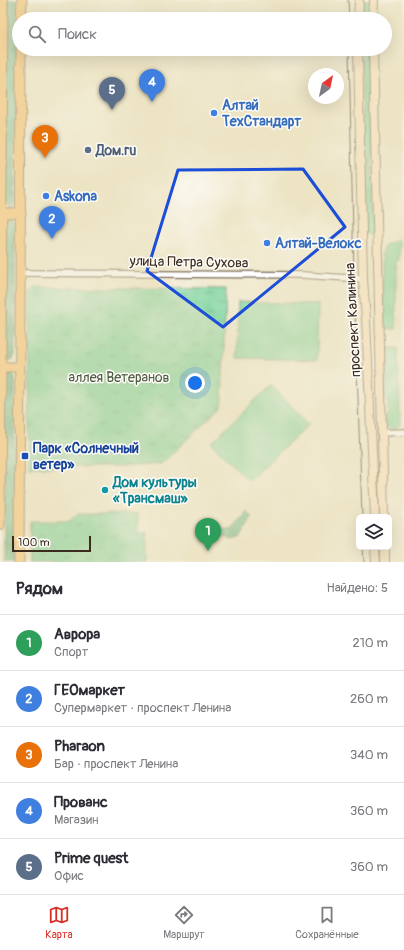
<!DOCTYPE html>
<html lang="ru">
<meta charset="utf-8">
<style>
:root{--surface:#fff;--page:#f7f7f7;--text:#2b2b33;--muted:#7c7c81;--line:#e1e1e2;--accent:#d93025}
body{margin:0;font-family:Pangolin,sans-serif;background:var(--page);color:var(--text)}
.controls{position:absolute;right:12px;bottom:12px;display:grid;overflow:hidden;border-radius:6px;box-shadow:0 4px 16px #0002}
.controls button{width:36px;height:36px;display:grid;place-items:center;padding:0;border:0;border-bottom:1px solid var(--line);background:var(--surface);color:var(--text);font:20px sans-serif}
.compass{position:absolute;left:308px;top:68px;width:36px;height:36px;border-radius:50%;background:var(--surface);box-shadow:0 4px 16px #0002;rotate:33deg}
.scale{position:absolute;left:12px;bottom:10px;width:79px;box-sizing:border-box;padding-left:4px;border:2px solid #3b2a1e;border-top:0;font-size:11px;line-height:14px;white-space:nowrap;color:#3b2a1e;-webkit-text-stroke:3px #fdfcf7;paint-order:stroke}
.you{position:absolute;left:195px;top:383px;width:14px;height:14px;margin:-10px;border:3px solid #fff;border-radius:50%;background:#1a73e8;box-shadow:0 0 0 6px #1a73e833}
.badge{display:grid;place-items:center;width:26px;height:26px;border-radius:50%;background:var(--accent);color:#fff;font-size:13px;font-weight:700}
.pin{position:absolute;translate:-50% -33px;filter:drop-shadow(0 1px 2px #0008)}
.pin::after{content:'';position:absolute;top:21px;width:14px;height:12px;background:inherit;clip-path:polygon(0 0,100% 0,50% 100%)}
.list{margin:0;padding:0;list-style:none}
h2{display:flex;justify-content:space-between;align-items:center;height:52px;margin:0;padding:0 16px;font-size:17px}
h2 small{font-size:13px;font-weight:400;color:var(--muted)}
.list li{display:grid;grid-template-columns:26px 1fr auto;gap:12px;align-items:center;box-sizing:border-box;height:56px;padding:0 16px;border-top:1px solid var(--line)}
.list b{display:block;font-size:15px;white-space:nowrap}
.list p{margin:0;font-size:13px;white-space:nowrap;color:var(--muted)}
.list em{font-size:13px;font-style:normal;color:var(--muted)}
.icon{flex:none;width:22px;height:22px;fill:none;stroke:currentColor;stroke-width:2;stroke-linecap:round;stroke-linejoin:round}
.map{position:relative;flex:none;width:404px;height:562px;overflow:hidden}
.search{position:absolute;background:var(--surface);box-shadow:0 4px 16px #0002;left:12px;right:12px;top:12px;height:44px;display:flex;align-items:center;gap:10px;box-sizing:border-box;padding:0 14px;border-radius:22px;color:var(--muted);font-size:15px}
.sheet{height:332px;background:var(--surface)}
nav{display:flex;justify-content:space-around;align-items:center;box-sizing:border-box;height:56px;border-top:1px solid var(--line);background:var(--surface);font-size:11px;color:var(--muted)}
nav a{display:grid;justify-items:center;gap:2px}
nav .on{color:var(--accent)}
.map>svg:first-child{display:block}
.grass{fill:#76d097;stroke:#587d5a}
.forest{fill:url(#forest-crowns);stroke:#4e6e4f}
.park{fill:url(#park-tufts);stroke:#587d5a}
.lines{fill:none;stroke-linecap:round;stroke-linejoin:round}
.minor-casing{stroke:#796b58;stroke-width:8}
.secondary-casing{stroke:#796b58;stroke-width:10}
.primary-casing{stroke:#796b58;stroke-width:11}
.minor{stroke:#fff;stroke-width:5.5}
.secondary{stroke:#fce5c4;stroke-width:8}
.primary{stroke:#f8bf6c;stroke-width:9}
.tram{stroke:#3b2a1e;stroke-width:1}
.marked{fill:none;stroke:#1d4ed8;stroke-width:3;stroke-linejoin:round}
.shop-dot{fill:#3f7fe0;stroke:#fdfcf7;stroke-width:1.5}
.service-dot{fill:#5c6f8a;stroke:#fdfcf7;stroke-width:1.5}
.transit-dot{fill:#1a4fb4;stroke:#fdfcf7;stroke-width:1.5}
.culture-dot{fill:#0f9aa8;stroke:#fdfcf7;stroke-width:1.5}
.labels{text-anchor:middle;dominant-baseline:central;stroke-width:3;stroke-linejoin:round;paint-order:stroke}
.shop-label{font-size:14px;font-weight:bold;fill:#366cbe;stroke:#fdfcf7;text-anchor:start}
.service-label{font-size:14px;font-weight:bold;fill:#4e5e75;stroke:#fdfcf7;text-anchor:start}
.street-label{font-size:14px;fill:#3b2a1e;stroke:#fdfcf7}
.park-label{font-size:14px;fill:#4d5c42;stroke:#fdfcf7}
.transit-label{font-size:14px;font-weight:bold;fill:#164399;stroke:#fdfcf7;text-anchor:start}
.culture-label{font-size:14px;font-weight:bold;fill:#0d838f;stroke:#fdfcf7;text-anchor:start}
</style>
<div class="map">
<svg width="404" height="562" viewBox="0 0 404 562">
<defs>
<pattern id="forest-crowns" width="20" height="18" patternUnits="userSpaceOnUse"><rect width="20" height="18" fill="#60b280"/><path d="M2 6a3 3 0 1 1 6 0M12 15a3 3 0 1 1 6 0" fill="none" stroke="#509168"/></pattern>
<pattern id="park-tufts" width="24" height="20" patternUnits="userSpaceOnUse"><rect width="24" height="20" fill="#76d097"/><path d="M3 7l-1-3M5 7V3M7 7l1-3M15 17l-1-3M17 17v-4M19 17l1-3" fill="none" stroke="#62a97b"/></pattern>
</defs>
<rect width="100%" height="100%" fill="#fdfcf7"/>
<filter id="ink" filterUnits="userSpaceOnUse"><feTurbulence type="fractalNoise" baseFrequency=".025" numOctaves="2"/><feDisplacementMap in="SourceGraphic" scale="8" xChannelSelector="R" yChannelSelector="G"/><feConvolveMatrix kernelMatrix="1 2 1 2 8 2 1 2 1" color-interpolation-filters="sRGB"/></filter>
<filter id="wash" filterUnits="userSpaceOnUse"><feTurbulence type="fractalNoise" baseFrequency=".012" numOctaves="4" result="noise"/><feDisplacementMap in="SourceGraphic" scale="16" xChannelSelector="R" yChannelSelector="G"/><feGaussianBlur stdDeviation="0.9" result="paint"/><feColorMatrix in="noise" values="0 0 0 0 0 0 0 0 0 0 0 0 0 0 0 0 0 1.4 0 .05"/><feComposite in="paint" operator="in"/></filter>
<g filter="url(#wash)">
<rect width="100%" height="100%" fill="#ede4c4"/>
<g class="grass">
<polygon points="362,0 370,0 369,19 362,19"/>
<polygon points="361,49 370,49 373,232 370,235 365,234"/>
<polygon points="399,240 399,260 396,260 396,329 383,329 382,251 386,244"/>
<polygon points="238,302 318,304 317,360 237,358"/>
<path d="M 384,348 L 398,348 L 400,424 C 396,430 390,431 385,425 L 385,415 L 388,414 L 388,400 L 385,398 L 385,393 L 387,392 L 387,378 L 384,377 L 384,371 L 387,370 L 387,355 L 384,354 Z"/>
<polygon points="271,385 309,424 249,481 211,443"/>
</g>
<g class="forest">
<polygon points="6,0 17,0 15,202 12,206 8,206 5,202"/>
<polygon points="6,221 12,221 15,225 15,355 12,360 7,360 4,356 4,226"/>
<polygon points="7,373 12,373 15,377 14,562 4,562 4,378"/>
<polygon points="246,511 252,517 240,538 232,540 217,533 221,529 232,530"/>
</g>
<g class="park">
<polygon points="34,287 226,289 222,406 161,464 118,467 29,467 30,292"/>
<polygon points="77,514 138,514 138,532 147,533 147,562 30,562 30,521 70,521"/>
</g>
</g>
<g filter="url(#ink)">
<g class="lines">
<g class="minor-casing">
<g id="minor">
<polyline points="20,273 303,275 363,279"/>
<polyline points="381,433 404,432"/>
</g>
</g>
<g class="secondary-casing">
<g id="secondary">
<polyline points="358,19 359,0"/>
<polyline points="373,19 374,0"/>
<polyline points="358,49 363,279 366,319 375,517"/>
<polyline points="373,49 384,517"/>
<polyline points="375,547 376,562"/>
<polyline points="385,547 385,562"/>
</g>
</g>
<g class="primary-casing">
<g id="primary">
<polyline points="21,19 22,0"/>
<polyline points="1,213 21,213"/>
<polyline points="1,367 20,367"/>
<polyline points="0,525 3,0"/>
<polyline points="19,562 21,49"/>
</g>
</g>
<use href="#minor" class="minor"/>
<use href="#secondary" class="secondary"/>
<use href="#primary" class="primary"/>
<g class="tram">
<polyline points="348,0 349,19"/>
<polyline points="349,49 354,278 362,517"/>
<polyline points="363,547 364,562"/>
</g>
</g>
</g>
<path d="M0 0H404V562H0ZM 303,169 L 345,227 L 223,327 L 147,271 L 178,170 Z" fill="#ede4c4" fill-opacity=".55" fill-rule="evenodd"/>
<path class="marked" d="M 303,169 L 345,227 L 223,327 L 147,271 L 178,170 Z"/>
<g class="shop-dot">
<circle cx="214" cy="113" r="4"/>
<circle cx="46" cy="196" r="4"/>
<circle cx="267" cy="243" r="4"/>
</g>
<circle class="service-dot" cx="88" cy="150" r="4"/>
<rect class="transit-dot" x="21" y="452" width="8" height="8" rx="2"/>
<circle class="culture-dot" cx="105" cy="490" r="4"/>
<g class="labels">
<g class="shop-label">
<text x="222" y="105">Алтай<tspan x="222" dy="16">ТехСтандарт</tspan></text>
<text x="54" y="196">Askona</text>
<text x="275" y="243">Алтай-Велокс</text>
</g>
<g class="service-label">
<text x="96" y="150">Дом.ru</text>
</g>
<g class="street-label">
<text transform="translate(189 262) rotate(1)">улица Петра Сухова</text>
<text transform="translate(353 320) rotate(-93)">проспект Калинина</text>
</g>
<g class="park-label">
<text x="119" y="377">аллея Ветеранов</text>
</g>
<g class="transit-label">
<text x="33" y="448">Парк «Солнечный<tspan x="33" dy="16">ветер»</tspan></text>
</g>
<g class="culture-label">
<text x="113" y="482">Дом культуры<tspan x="113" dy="16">«Трансмаш»</tspan></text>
</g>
</g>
</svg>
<div class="controls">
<button><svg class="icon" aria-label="layers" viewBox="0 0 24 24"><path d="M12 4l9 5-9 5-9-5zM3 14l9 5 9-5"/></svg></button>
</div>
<svg class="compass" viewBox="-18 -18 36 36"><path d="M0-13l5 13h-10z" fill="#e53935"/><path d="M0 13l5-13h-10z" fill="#7c7c81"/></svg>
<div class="scale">100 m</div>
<div class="you"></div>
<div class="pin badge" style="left:208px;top:551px;background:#2e9e5b">1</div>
<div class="pin badge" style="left:52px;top:239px;background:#3f7fe0">2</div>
<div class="pin badge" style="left:45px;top:158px;background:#e8710a">3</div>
<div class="pin badge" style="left:152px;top:102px;background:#3f7fe0">4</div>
<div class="pin badge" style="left:112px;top:110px;background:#5c6f8a">5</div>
<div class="search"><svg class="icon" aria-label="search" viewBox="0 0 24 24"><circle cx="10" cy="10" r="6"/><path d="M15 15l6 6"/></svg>Поиск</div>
</div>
<section class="sheet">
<h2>Рядом<small>Найдено: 5</small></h2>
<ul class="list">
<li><span class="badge" style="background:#2e9e5b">1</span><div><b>Аврора</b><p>Спорт</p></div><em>210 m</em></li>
<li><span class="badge" style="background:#3f7fe0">2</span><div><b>ГЕОмаркет</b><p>Супермаркет · проспект Ленина</p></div><em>260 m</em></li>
<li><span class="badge" style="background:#e8710a">3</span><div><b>Pharaon</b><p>Бар · проспект Ленина</p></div><em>340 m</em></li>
<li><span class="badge" style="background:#3f7fe0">4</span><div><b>Прованс</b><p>Магазин</p></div><em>360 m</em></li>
<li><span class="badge" style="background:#5c6f8a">5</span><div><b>Prime quest</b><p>Офис</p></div><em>360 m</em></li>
</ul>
</section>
<nav>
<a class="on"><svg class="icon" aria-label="map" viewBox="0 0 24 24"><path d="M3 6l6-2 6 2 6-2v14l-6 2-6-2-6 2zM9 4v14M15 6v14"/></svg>Карта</a>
<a><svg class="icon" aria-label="directions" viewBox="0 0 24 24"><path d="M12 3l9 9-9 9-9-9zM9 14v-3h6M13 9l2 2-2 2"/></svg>Маршрут</a>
<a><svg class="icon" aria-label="saved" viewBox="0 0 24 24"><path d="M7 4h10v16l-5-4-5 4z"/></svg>Сохранённые</a>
</nav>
